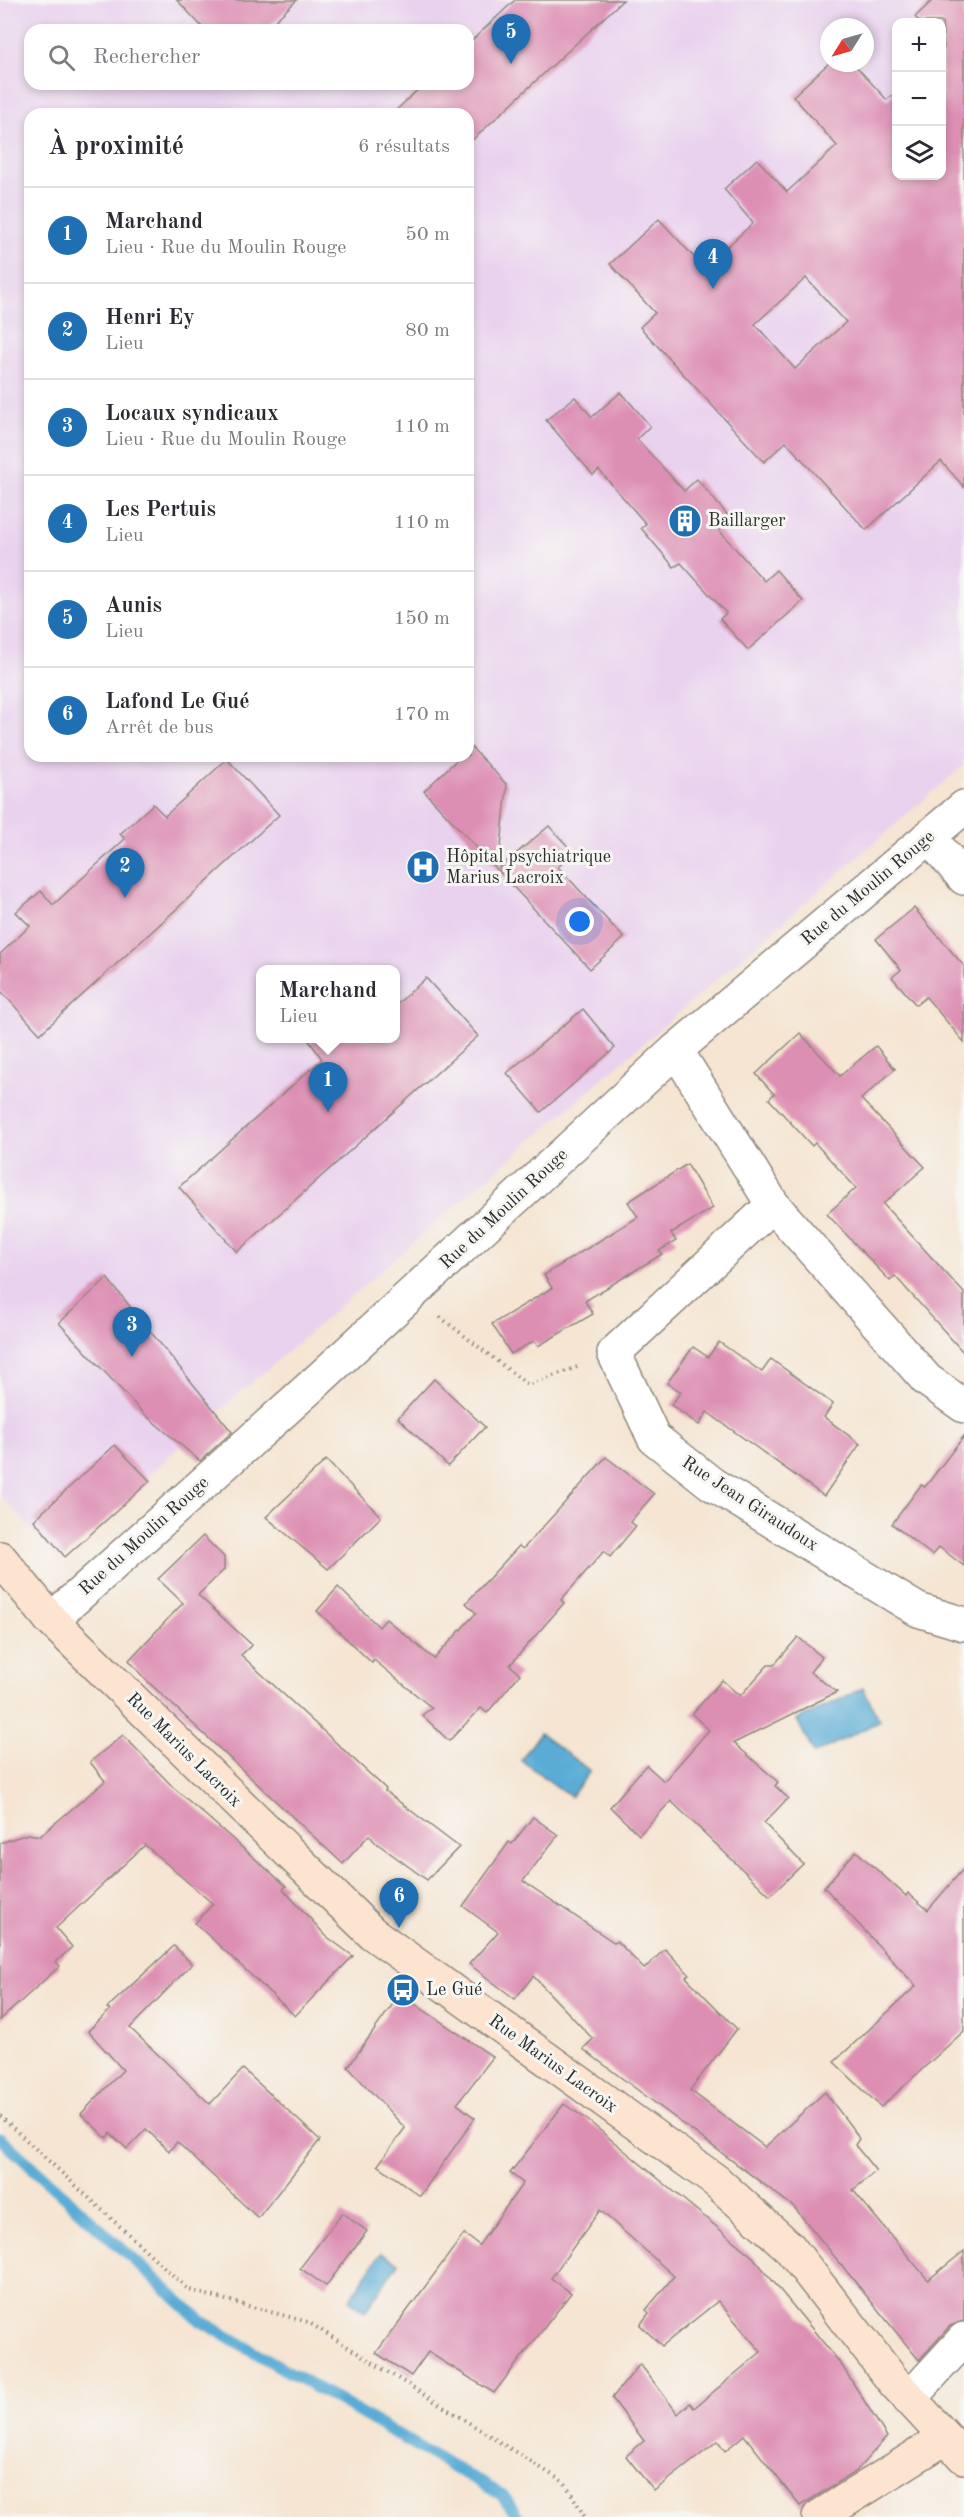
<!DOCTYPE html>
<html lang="fr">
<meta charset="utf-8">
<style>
:root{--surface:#fff;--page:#f2f2f3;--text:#2b2b33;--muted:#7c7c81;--line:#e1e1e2;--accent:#1f6fb2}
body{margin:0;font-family:"Old Standard TT",serif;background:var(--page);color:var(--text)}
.controls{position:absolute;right:18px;top:18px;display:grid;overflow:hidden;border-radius:12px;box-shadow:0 3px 9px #0003}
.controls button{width:54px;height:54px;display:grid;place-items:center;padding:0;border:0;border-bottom:2px solid var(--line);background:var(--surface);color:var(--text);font:30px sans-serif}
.compass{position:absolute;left:820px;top:18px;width:54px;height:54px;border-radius:50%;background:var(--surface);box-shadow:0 3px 9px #0003;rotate:233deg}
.you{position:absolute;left:580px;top:922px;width:21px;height:21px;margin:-15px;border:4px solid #fff;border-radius:50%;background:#1a73e8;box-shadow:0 0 0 9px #1a73e833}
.badge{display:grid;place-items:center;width:39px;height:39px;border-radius:50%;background:var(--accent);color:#fff;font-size:20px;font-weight:700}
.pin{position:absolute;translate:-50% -50px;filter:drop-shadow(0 2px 3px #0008)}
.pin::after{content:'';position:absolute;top:32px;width:21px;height:18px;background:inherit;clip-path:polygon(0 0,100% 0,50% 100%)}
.popup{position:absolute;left:256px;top:965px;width:144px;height:78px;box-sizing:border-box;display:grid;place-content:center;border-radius:12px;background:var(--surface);filter:drop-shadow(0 2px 4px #0005);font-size:20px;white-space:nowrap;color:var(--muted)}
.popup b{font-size:22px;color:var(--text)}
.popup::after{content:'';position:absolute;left:50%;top:100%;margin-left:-12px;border:12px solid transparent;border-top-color:var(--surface)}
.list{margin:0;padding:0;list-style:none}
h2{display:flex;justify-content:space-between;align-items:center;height:78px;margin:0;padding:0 24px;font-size:26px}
h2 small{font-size:20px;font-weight:400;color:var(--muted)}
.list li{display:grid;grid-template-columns:39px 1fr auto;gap:18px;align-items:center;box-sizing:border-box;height:96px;padding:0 24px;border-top:2px solid var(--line)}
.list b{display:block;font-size:22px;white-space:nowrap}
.list p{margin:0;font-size:20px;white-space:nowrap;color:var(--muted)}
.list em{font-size:20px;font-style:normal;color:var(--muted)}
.icon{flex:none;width:33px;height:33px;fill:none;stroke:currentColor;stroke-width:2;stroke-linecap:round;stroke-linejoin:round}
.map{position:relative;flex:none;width:964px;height:2517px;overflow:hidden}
.search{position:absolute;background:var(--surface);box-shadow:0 3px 9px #0003;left:24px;top:24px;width:450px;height:66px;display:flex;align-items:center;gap:15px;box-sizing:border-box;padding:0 21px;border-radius:18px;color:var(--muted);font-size:22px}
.panel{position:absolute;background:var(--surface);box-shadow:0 3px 9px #0003;left:24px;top:108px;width:450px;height:654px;border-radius:18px}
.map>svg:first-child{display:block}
.built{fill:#e9d2ee;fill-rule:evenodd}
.water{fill:#5aacd5;stroke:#426c80;stroke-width:1.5}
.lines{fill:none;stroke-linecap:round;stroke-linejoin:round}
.stream{stroke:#5aacd5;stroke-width:12}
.building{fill:#dd8eb3;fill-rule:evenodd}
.street-casing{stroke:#90887e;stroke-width:36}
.secondary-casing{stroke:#90887e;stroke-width:36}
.path{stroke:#90887e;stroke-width:4;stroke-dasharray:1.5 4.5;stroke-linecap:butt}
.street{stroke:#fff;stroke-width:33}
.secondary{stroke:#fde4d1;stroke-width:33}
.labels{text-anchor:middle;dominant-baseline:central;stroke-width:6;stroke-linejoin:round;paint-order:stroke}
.poi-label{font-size:18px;fill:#2b2b2b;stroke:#f6f6f2;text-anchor:start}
.street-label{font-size:18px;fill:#2b2b2b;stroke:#f6f6f2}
</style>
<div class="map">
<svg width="964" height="2517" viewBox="0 0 964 2517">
<rect width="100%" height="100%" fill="#f6f6f2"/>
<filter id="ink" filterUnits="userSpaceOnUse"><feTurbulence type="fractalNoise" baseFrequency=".0167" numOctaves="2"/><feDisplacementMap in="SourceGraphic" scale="12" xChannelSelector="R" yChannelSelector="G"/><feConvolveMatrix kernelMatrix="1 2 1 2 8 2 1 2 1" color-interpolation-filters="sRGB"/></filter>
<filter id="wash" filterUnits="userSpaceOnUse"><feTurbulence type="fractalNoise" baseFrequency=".008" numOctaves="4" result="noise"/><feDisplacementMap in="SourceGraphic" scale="24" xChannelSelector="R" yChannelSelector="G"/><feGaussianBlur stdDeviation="1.35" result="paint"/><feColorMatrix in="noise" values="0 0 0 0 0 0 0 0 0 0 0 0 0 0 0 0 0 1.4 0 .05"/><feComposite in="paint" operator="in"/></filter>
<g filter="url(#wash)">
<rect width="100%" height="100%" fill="#f5e5d2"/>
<path class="built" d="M 0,0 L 964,0 L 964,765 L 195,1432 L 59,1559 L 0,1495 ZM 896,22 L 942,22 L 942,176 L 896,176 ZM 829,27 L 865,27 L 865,63 L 829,63 ZM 30,30 L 468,30 L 468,84 L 30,84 ZM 30,114 L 468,114 L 468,756 L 30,756 ZM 260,970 L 395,970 L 395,1038 L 260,1038 Z"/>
<g class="water">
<polygon points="863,1688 880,1721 814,1754 797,1720"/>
<polygon points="540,1733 590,1771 571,1797 521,1760"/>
<polygon points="381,2253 398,2263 365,2312 349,2300"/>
</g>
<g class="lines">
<polyline class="stream" points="0,2138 201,2321 502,2495 518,2517"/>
</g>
<g id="blocks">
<g class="building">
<polygon points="177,0 297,0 265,30 205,30"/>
<polygon points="515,0 623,0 468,144 468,114 392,114 424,84 468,84 468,44"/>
<path d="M 933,0 L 964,0 L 964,487 L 941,461 L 866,530 L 786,442 L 764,462 L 640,327 L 655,313 L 610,264 L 659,219 L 704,268 L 753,223 L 724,189 L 757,159 L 787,192 L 837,146 L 793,96 L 829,63 L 853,63 L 887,100 L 897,91 L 897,176 L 942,176 L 942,50 L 944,48 L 942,22 L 920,22 L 915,17 ZM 806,278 L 846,322 L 795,369 L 755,324 Z"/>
<polygon points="621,392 650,426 637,439 684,491 697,479 730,518 718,529 764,581 776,570 803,601 748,650 720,619 726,613 681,563 674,567 641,528 646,524 599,470 593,475 546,420 575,397 592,417"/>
<polygon points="471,747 507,785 499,868 549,826 573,852 558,867 624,938 590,969 424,791 461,756 468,756"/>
<polygon points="227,759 279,815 40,1034 0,990 0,954 30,926 16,912 41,891 53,905 125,839 120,834 153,804 165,816"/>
<polygon points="914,908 964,966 964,1042 926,997 916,1005 892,977 901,970 876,939"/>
<polygon points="426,978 478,1036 237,1252 179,1187 322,1059 307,1038 396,1038 396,1005"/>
<polygon points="583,1009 615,1048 541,1112 507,1073"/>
<polygon points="800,1033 840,1076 876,1046 895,1069 861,1099 925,1167 883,1204 964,1293 964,1353 895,1276 890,1281 827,1214 856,1188 815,1143 812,1146 769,1099 774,1094 756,1074"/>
<polygon points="687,1164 713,1208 671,1233 676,1241 659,1251 662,1254 585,1301 593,1314 538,1346 534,1341 511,1354 492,1324 552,1288 544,1275 638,1217 628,1202"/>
<polygon points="107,1278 232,1432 200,1461 143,1413 59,1323"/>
<polygon points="719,1342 762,1372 771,1359 833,1404 824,1417 860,1444 824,1496 707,1412 699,1425 671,1405 681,1392 667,1383 693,1347 708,1357"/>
<polygon points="434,1379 485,1427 448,1466 398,1418"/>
<polygon points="964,1436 964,1566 939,1547 932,1555 892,1524 921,1485 925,1487"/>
<polygon points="115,1445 150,1481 65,1557 34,1520"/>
<polygon points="606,1457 654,1494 630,1522 636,1526 610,1557 604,1551 561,1600 564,1603 510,1665 520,1674 487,1713 481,1708 449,1741 422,1715 432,1708 374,1660 372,1663 317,1611 338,1587 379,1627 386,1619 434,1659 476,1613 466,1603 519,1546 523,1549"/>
<polygon points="326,1460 381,1517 328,1569 266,1517"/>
<polygon points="203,1536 224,1557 224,1570 198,1595 252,1645 241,1655 386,1789 385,1791 459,1847 427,1880 375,1842 369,1835 343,1864 143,1677 129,1660 183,1603 158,1579"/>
<polygon points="798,1637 822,1657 810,1672 837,1692 734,1743 778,1782 775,1786 788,1798 764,1823 803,1864 770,1896 671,1801 639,1835 610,1807 646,1765 664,1781 671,1773 709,1730 692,1714 722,1680 740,1696 768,1665 774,1665"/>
<polygon points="123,1735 173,1787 286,1886 283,1889 326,1936 353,1956 295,2016 195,1923 213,1904 145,1845 56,1928 72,1947 56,1962 60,1966 0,2020 0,1843 28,1834 40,1836 105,1781 90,1762"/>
<polygon points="533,1817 558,1835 523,1881 615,1943 617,1941 644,1969 665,1949 689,1974 686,1977 737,2029 690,2090 765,2147 825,2092 855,2132 859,2139 855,2145 876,2171 853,2190 928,2280 964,2251 964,2321 950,2326 919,2360 794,2207 583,2049 593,2039 533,1976 515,1999 469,1964 498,1932 463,1906 509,1842 512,1844"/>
<polygon points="856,1851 906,1896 908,1893 928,1910 964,1868 964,2031 881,2107 834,2062 916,1986 824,1887"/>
<polygon points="174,1946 192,1964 130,2028 210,2104 243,2069 320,2140 258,2218 177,2142 169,2151 146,2129 127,2149 110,2133 106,2138 81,2114 123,2070 88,2031 110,2010 107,2008"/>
<polygon points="400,1994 493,2057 457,2104 475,2118 420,2196 378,2165 405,2128 348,2067"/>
<polygon points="564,2104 585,2118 753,2257 841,2364 887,2437 855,2472 800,2506 744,2435 725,2451 718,2441 654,2491 626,2456 644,2441 612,2398 640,2364 678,2414 690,2403 694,2408 761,2352 718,2301 662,2346 640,2325 649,2313 646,2310 674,2276 600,2210 551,2278 571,2293 494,2393 428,2352 411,2376 376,2353 464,2234 479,2245 523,2183 510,2173"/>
<polygon points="342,2213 367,2231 326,2286 300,2268"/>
</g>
</g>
</g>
<g filter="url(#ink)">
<use href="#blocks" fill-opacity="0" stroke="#90887e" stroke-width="1.5"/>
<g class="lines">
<g class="street-casing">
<g id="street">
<polyline points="929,837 964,878"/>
<polyline points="676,1050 773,1205 927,1380 964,1406"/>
<polyline points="773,1205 614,1353 654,1438 712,1484 918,1610 964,1624"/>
<polyline points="51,1620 316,1382 676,1050 964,807"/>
<polyline points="909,2399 964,2339"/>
</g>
</g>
<g class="secondary-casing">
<g id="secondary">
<polyline points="0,1558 51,1620 372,1933 716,2181 789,2247 894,2382 964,2457"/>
<polyline points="819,2517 945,2438"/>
</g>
</g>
<g class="path">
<polyline points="440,1317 528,1385 580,1366"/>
<polyline points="0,2116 189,2290 308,2322 565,2483 585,2517"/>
</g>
<use href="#street" class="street"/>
<use href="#secondary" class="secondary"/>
</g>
</g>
<defs>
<g id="building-disc" transform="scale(1.725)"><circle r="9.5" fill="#1f6fb2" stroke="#f6f6f2"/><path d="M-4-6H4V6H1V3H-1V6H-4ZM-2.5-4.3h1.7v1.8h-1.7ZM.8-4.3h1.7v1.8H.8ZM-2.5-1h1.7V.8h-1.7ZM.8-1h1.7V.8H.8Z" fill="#fff"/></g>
<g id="hospital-disc" transform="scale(1.725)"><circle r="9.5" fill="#1f6fb2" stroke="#f6f6f2"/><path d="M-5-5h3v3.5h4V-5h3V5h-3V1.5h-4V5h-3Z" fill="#fff"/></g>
<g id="bus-disc" transform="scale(1.725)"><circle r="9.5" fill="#1f6fb2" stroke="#f6f6f2"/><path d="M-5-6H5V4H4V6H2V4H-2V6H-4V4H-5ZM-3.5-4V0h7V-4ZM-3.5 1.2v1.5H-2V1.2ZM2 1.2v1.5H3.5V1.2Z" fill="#fff"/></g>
</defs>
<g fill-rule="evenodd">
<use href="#building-disc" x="685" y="521"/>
<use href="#hospital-disc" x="423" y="867"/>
<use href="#bus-disc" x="403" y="1990"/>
</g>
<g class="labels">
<g class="poi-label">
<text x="708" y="521">Baillarger</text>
<text x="446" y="857">Hôpital psychiatrique<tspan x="446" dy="21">Marius Lacroix</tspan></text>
<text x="426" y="1990">Le Gué</text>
</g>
<g class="street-label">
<text transform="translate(868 888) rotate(-40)">Rue du Moulin Rouge</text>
<text transform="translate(504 1209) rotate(-43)">Rue du Moulin Rouge</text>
<text transform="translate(750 1504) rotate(33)">Rue Jean Giraudoux</text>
<text transform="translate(144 1536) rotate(-42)">Rue du Moulin Rouge</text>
<text transform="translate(184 1750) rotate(45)">Rue Marius Lacroix</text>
<text transform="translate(553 2064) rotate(36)">Rue Marius Lacroix</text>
</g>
</g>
</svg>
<div class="controls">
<button>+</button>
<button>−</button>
<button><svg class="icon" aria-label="layers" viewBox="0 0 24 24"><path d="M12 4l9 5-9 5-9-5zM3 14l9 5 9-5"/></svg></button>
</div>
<svg class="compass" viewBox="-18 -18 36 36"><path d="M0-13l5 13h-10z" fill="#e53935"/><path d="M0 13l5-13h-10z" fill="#7c7c81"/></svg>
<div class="you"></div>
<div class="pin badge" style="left:328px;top:1112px">1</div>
<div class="popup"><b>Marchand</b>Lieu</div>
<div class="pin badge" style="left:125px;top:898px">2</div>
<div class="pin badge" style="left:132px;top:1357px">3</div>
<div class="pin badge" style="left:713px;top:289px">4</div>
<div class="pin badge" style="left:511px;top:64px">5</div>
<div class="pin badge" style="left:399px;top:1928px">6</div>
<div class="search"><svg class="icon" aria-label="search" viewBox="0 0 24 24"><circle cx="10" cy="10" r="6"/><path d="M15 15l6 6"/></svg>Rechercher</div>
<section class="panel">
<h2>À proximité<small>6 résultats</small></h2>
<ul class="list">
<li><span class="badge">1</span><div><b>Marchand</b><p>Lieu · Rue du Moulin Rouge</p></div><em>50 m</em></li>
<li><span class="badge">2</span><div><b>Henri Ey</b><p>Lieu</p></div><em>80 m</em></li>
<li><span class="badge">3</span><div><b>Locaux syndicaux</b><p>Lieu · Rue du Moulin Rouge</p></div><em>110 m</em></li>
<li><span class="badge">4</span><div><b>Les Pertuis</b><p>Lieu</p></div><em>110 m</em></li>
<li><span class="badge">5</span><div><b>Aunis</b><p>Lieu</p></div><em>150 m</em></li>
<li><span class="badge">6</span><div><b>Lafond Le Gué</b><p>Arrêt de bus</p></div><em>170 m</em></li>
</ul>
</section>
</div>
